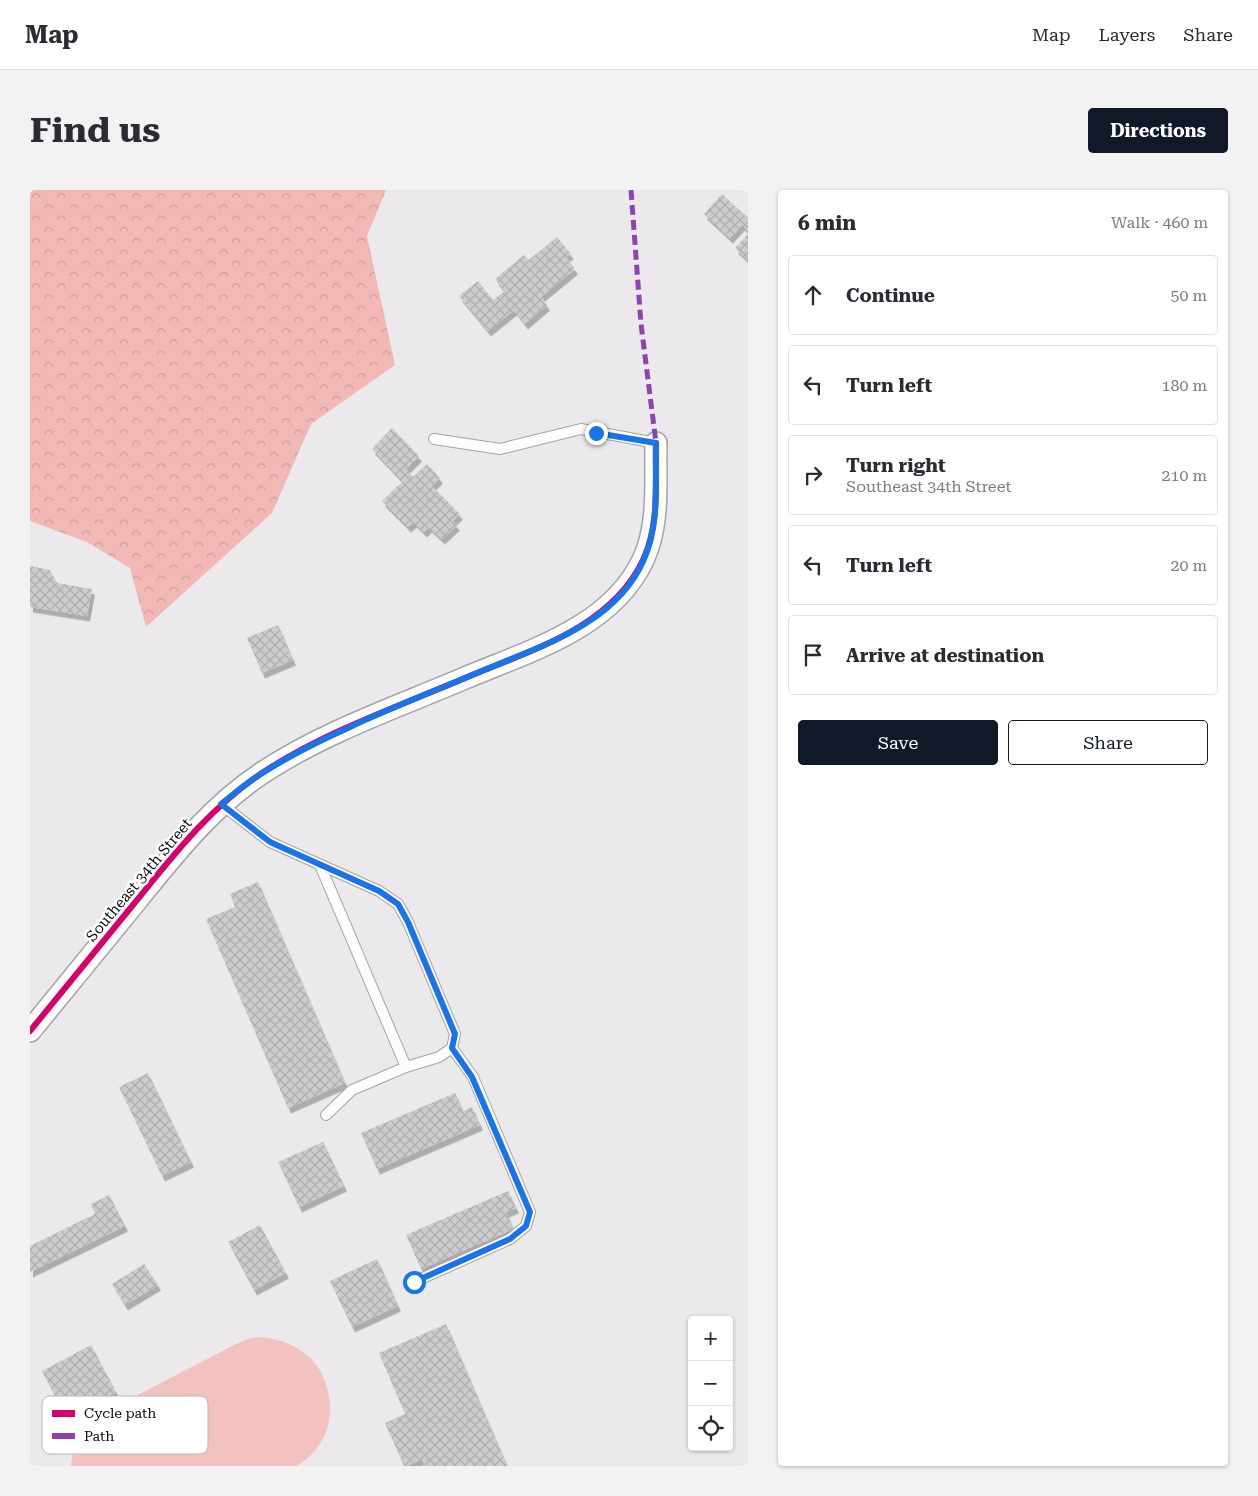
<!DOCTYPE html>
<meta charset="utf-8">
<style>
:root{--surface:#fff;--page:#f2f2f3;--text:#2b2b33;--muted:#7c7c81;--line:#e1e1e2;--accent:#111827}
body{margin:0;font-family:"Roboto Serif",serif;background:var(--page);color:var(--text)}
.controls{position:absolute;right:15px;bottom:15px;display:grid;overflow:hidden;border-radius:5px;box-shadow:0 1px 4px #0004}
.controls button{width:45px;height:45px;display:grid;place-items:center;padding:0;border:0;border-bottom:1px solid var(--line);background:var(--surface);color:var(--text);font:25px sans-serif}
.stop{position:absolute;width:15px;height:15px;margin:-11px;border:4px solid #1a73e8;border-radius:50%;background:#fff}
.stop.end{background:#1a73e8;border-color:#fff;box-shadow:0 1px 5px #0008}
.list{margin:0;padding:0;list-style:none}
h2{display:flex;justify-content:space-between;align-items:center;height:65px;margin:0;padding:0 20px;font-size:21px}
h2 small{font-size:16px;font-weight:400;color:var(--muted)}
.list li{display:grid;grid-template-columns:32px 1fr auto;gap:15px;align-items:center;box-sizing:border-box;height:80px;margin:0 10px 10px;padding:0 10px;border:1px solid var(--line);border-radius:5px}
.list b{display:block;font-size:19px;white-space:nowrap}
.list p{margin:0;font-size:16px;white-space:nowrap;color:var(--muted)}
.list em{font-size:16px;font-style:normal;color:var(--muted)}
.actions{display:flex;gap:10px;padding:15px 20px}
.actions a{flex:1;padding:11px 0;border:1px solid var(--accent);border-radius:5px;text-align:center;font-size:18px;color:var(--accent)}
.actions .main{background:var(--accent);color:#fff}
.icon{flex:none;width:28px;height:28px;fill:none;stroke:currentColor;stroke-width:2;stroke-linecap:round;stroke-linejoin:round}
.map{position:relative;flex:none;width:718px;height:1276px;overflow:hidden;border-radius:5px}
header{display:flex;align-items:center;gap:30px;box-sizing:border-box;height:70px;padding:0 25px;background:var(--surface);border-bottom:1px solid var(--line)}
header strong{font-size:24px}
nav{display:flex;gap:28px;margin-inline-start:auto;font-size:18px}
.intro{display:flex;align-items:center;justify-content:space-between;box-sizing:border-box;height:120px;padding:0 30px}
h1{margin:0;font-size:35px}
.button{padding:12px 22px;border-radius:5px;background:var(--accent);color:#fff;font-size:18px;font-weight:700}
main{display:flex;gap:30px;padding:0 30px}
aside{flex:1;background:var(--surface);border-radius:5px;box-shadow:0 1px 4px #0004}
.map>svg:first-child{display:block}
.forest{fill:url(#forest-crowns)}
.garden{fill:#f3c2c0}
.building{fill:url(#building-cross-hatch);filter:url(#shadow)}
.lines{fill:none;stroke-linecap:round;stroke-linejoin:round}
.lane-casing{stroke:#a5a3a5;stroke-width:12}
.street-casing{stroke:#a5a3a5;stroke-width:24}
.lane{stroke:#fcfcfc;stroke-width:10}
.street{stroke:#fcfcfc;stroke-width:21}
.quiet{stroke:#8e44ad;stroke-width:5;stroke-dasharray:10 5;stroke-linecap:butt}
.cycleway-casing{stroke:#fff;stroke-width:9}
.cycleway{stroke:#d6006c;stroke-width:6}
.route{stroke:#1a73e8;stroke-width:6}
.labels{text-anchor:middle;dominant-baseline:central;stroke-width:5;stroke-linejoin:round;paint-order:stroke}
.street-label{font-size:15px;fill:#0d0c0d;stroke:#fff}
.key{fill:#fff;stroke:#b6b6b6;stroke-width:1}
.key-label{font-size:14px;fill:#0d0c0d}
</style>
<header>
<strong>Map</strong>
<nav><a>Map</a><a>Layers</a><a>Share</a></nav>
</header>
<div class="intro"><h1>Find us</h1><a class="button">Directions</a></div>
<main>
<div class="map">
<svg width="718" height="1276" viewBox="0 0 718 1276">
<defs>
<pattern id="forest-crowns" width="20" height="18" patternUnits="userSpaceOnUse" patternTransform="scale(1.25)"><rect width="20" height="18" fill="#f2b8b6"/><path d="M2 6a3 3 0 1 1 6 0M12 15a3 3 0 1 1 6 0" fill="none" stroke="#ce9d9b"/></pattern>
<pattern id="building-cross-hatch" width="8" height="8" patternUnits="userSpaceOnUse" patternTransform="scale(1.25)"><rect width="8" height="8" fill="#cdcbcd"/><path d="M0 0l8 8M0 8l8-8" fill="none" stroke="#afadaf"/></pattern>
<filter id="shadow"><feDropShadow dx="3" dy="5.5" stdDeviation="0" flood-color="#0004"/></filter>
</defs>
<rect width="100%" height="100%" fill="#ebe9ec"/>
<polygon class="forest" points="0,0 356,0 337,46 365,175 281,234 242,323 116,437 100,378 57,352 0,331"/>
<path class="garden" d="M 233,1147 C 273,1152 299,1177 300,1218 C 301,1242 287,1264 267,1276 L 41,1276 L 42,1267 L 47,1251 L 67,1226 L 208,1153 L 221,1148 Z"/>
<g class="building">
<polygon points="692,4 718,28 718,41 712,35 700,48 674,24"/>
<polygon points="718,44 718,70 705,58"/>
<polygon points="527,47 541,64 536,67 545,79 511,107 517,115 495,134 484,120 458,141 429,106 448,91 463,110 475,101 465,89 494,65 499,70"/>
<polygon points="362,238 389,266 376,279 383,287 397,274 410,288 402,296 430,324 423,331 427,335 412,349 399,337 394,342 384,332 378,337 352,311 373,291 342,259"/>
<polygon points="0,376 20,380 27,393 62,399 57,426 0,417"/>
<polygon points="248,435 263,470 232,483 217,448"/>
<polygon points="228,692 315,893 258,918 176,729 205,717 200,704"/>
<polygon points="118,883 161,972 132,986 89,897"/>
<polygon points="425,903 433,921 442,917 450,935 347,979 331,943"/>
<polygon points="293,952 314,996 269,1017 248,972"/>
<polygon points="478,1001 486,1018 476,1022 483,1039 391,1079 376,1045"/>
<polygon points="79,1005 95,1036 0,1082 0,1056 65,1024 61,1014"/>
<polygon points="230,1035 256,1083 224,1100 198,1052"/>
<polygon points="347,1069 368,1116 322,1137 300,1091"/>
<polygon points="114,1074 128,1095 95,1115 82,1094"/>
<polygon points="416,1134 477,1276 395,1276 392,1269 377,1276 374,1276 355,1233 375,1224 349,1163"/>
<polygon points="61,1155 86,1202 37,1229 12,1181"/>
</g>
<g class="lines">
<g class="lane-casing">
<g id="lane">
<polyline points="404,249 470,259 551,239 626,253"/>
<polyline points="191,614 240,652 349,701 368,714 378,732 425,844 422,858 409,867 376,877 322,900 296,925"/>
<polyline points="290,675 376,877"/>
<polyline points="384,1092 480,1049 496,1036 500,1022 443,887 422,858"/>
</g>
</g>
<g class="street-casing">
<path id="street" d="M 0,841 C 36,797 72,753 107,710 C 145,663 181,617 232,583 C 294,542 367,517 435,488 C 499,461 581,438 613,370 C 630,334 625,292 626,253"/>
</g>
<use href="#lane" class="lane"/>
<use href="#street" class="street"/>
<polyline class="quiet" points="601,0 611,134 626,253"/>
<g class="cycleway-casing">
<path id="cycleway" d="M 0,841 C 36,797 72,753 107,710 C 145,663 181,617 232,583 C 294,542 367,517 435,488 C 499,461 581,438 613,370 C 630,334 625,292 626,253"/>
</g>
<use href="#cycleway" class="cycleway"/>
</g>
<g class="lines">
<path class="route" d="M 384,1092 L 480,1049 L 496,1036 L 500,1022 L 442,887 L 422,858 L 425,844 L 378,732 L 368,714 L 349,701 L 240,652 L 191,614 C 205,603 219,591 234,582 C 261,565 289,551 318,538 C 362,517 408,500 454,480 C 512,456 587,433 614,369 C 630,333 625,292 626,253 L 566,243"/>
</g>
<g class="labels">
<g class="street-label">
<text transform="translate(109 690) rotate(-50)">Southeast 34th Street</text>
</g>
</g>
<rect x="12" y="1206" width="166" height="58" rx="8" class="key"/>
<rect x="22" y="1220" width="23" height="7" fill="#d6006c"/>
<rect x="22" y="1243" width="23" height="6" fill="#8e44ad"/>
<g class="key-label">
<text x="54" y="1228">Cycle path</text>
<text x="54" y="1251">Path</text>
</g>
</svg>
<div class="controls">
<button>+</button>
<button>−</button>
<button><svg class="icon" aria-label="locate" viewBox="0 0 24 24"><circle cx="12" cy="12" r="6"/><path d="M12 2v4M12 18v4M2 12h4M18 12h4"/></svg></button>
</div>
<div class="stop" style="left:384px;top:1092px"></div>
<div class="stop end" style="left:566px;top:243px"></div>
</div>
<aside>
<h2>6 min<small>Walk · 460 m</small></h2>
<ul class="list">
<li><svg class="icon" aria-label="ahead" viewBox="0 0 24 24"><path d="M12 20V5M6 11l6-6 6 6"/></svg><div><b>Continue</b></div><em>50 m</em></li>
<li><svg class="icon" aria-label="left" viewBox="0 0 24 24"><path d="M17 20v-9H6M10 6l-5 5 5 5"/></svg><div><b>Turn left</b></div><em>180 m</em></li>
<li><svg class="icon" aria-label="right" viewBox="0 0 24 24"><path d="M7 20v-9h11M14 6l5 5-5 5"/></svg><div><b>Turn right</b><p>Southeast 34th Street</p></div><em>210 m</em></li>
<li><svg class="icon" aria-label="left" viewBox="0 0 24 24"><path d="M17 20v-9H6M10 6l-5 5 5 5"/></svg><div><b>Turn left</b></div><em>20 m</em></li>
<li><svg class="icon" aria-label="arrive" viewBox="0 0 24 24"><path d="M6 21V4h12l-3 4 3 4H6"/></svg><div><b>Arrive at destination</b></div></li>
</ul>
<div class="actions"><a class="main">Save</a><a>Share</a></div>
</aside>
</main>
